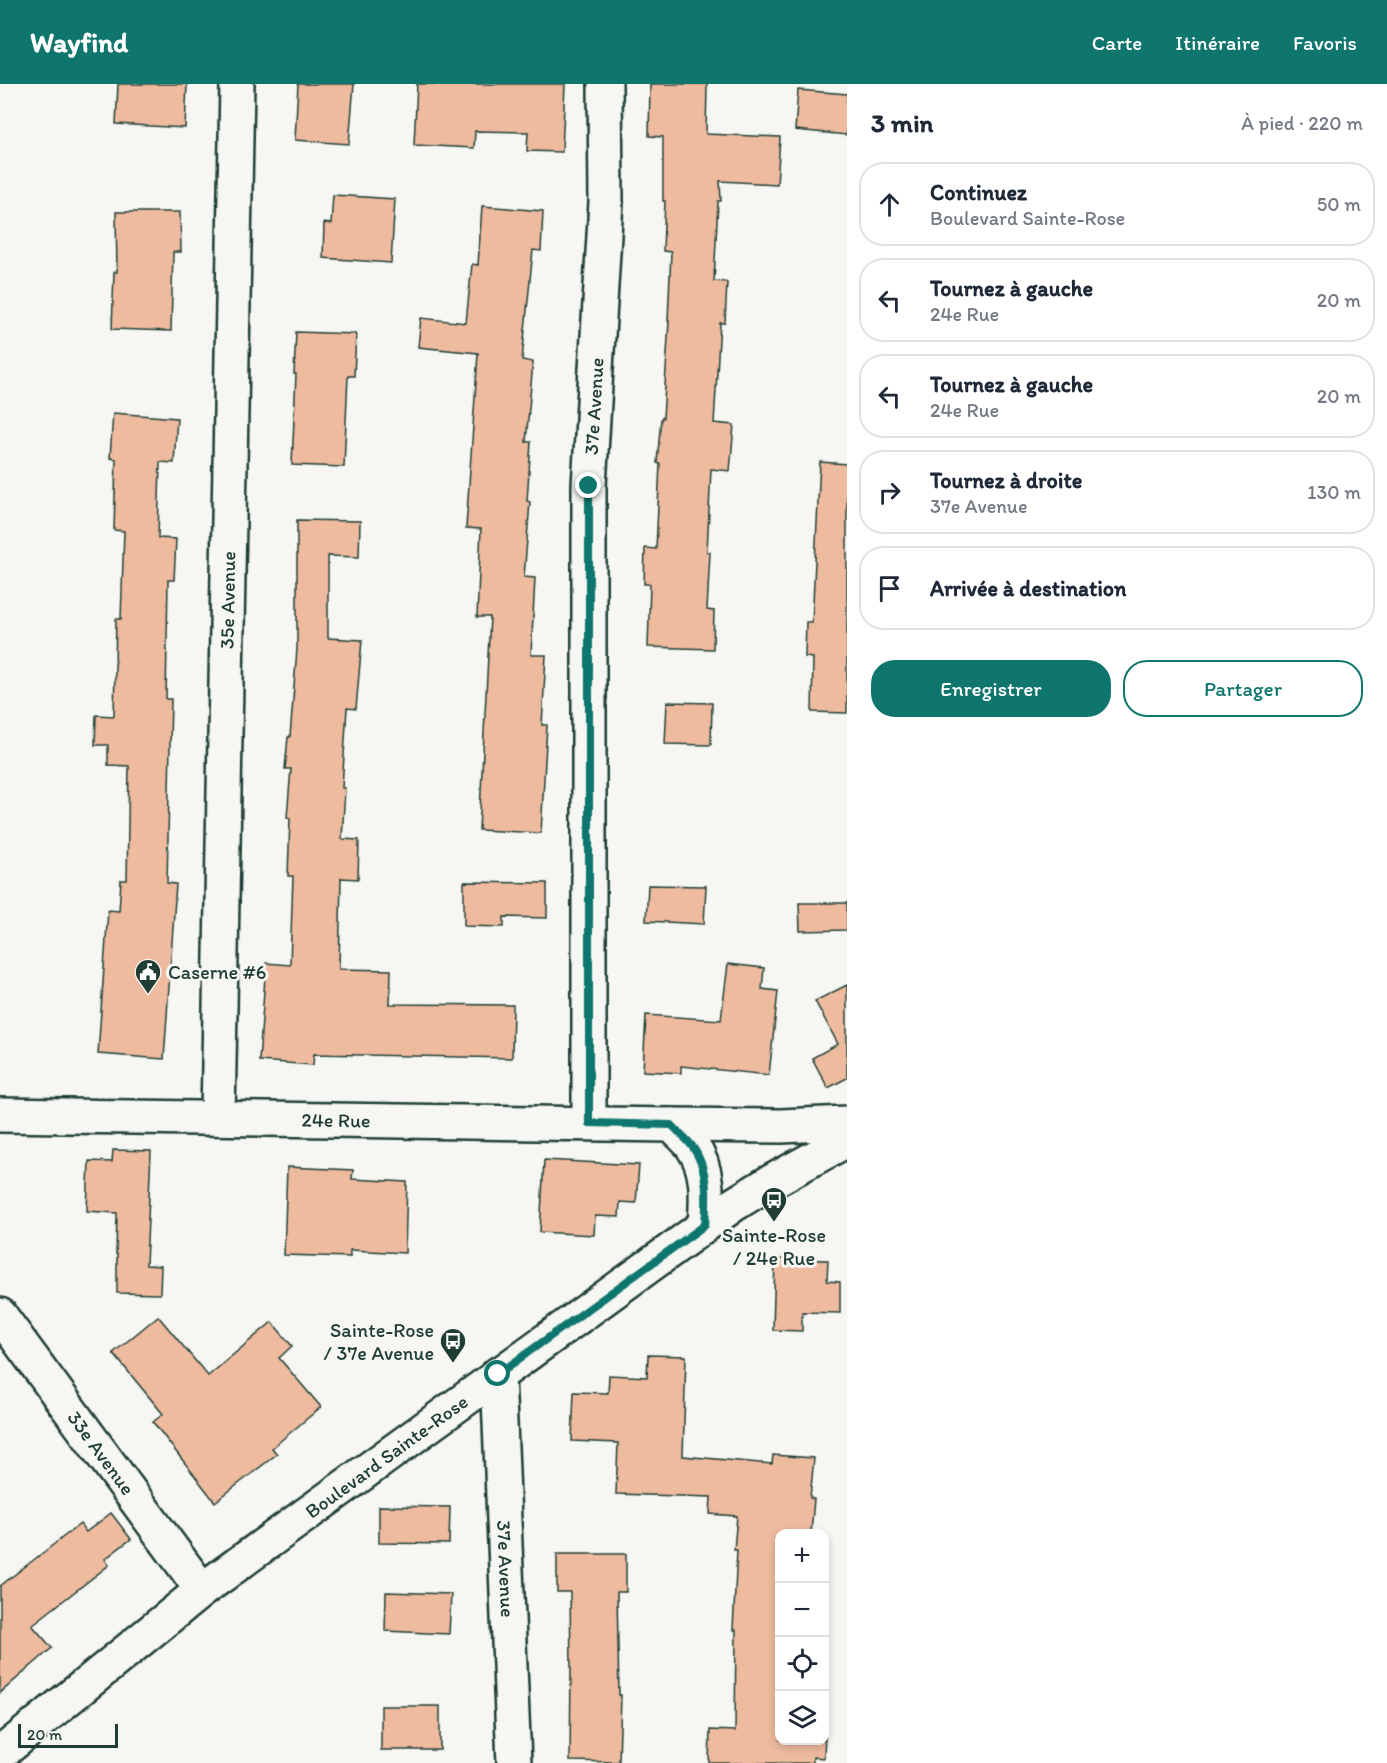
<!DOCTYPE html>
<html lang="fr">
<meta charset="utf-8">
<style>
:root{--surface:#fff;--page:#f6f6f7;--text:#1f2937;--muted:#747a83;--line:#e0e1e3;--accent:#0f766e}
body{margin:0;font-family:Itim,sans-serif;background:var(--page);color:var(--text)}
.controls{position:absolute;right:18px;bottom:18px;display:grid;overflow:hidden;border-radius:12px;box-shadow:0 3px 9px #0003}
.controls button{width:54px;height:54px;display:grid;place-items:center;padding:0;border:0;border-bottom:2px solid var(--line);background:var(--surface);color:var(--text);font:30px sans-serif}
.scale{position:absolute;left:18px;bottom:15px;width:100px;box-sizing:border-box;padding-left:6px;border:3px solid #1f3d34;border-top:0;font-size:16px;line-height:21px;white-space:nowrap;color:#1f3d34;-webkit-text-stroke:4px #f6f6f2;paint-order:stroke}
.stop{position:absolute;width:18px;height:18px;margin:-14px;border:4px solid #0f766e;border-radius:50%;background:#fff}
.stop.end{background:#0f766e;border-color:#fff;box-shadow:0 2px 6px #0008}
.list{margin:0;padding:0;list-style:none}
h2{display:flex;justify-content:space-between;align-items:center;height:78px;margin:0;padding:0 24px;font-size:26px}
h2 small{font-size:20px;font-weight:400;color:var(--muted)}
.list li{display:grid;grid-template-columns:39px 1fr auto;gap:18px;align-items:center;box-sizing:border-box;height:84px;margin:0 12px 12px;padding:0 12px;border:2px solid var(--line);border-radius:24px}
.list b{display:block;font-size:22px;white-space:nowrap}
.list p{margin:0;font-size:20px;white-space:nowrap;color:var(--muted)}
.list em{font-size:20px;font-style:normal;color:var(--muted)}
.actions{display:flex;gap:12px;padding:18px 24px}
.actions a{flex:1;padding:14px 0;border:2px solid var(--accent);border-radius:24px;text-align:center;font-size:21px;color:var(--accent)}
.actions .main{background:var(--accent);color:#fff}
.icon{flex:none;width:33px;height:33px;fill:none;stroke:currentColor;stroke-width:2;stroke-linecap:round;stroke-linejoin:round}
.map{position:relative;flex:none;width:847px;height:1679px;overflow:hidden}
header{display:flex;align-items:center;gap:36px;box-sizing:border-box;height:84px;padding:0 30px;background:var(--accent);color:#fff}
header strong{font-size:28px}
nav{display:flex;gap:33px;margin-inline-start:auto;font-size:21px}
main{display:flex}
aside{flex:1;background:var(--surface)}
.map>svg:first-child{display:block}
.building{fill:#eebb9f;stroke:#1f3d34;stroke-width:1.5}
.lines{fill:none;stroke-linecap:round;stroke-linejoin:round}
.minor-casing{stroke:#1f3d34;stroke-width:38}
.minor{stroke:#f6f6f2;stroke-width:33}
.route{stroke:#0f766e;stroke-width:8}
.labels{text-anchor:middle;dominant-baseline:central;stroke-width:6;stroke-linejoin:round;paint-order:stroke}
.street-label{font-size:20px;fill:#1f3d34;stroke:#f6f6f2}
.poi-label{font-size:20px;fill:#1f3d34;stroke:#f6f6f2;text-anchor:start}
</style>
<header>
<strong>Wayfind</strong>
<nav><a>Carte</a><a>Itinéraire</a><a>Favoris</a></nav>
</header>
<main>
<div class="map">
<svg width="847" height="1679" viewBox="0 0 847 1679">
<rect width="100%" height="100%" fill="#f6f6f2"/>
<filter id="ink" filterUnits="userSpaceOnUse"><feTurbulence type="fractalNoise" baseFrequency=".0167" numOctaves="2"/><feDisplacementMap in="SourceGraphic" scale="12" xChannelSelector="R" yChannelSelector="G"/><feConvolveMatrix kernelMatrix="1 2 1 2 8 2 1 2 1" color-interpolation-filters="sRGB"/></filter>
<g filter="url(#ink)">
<g class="building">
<polygon points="118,0 187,0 185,44 116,40"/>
<polygon points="298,0 354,0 349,60 295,56"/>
<polygon points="417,0 565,0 562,68 527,67 528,48 475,47 474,64 414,61"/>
<polygon points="650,0 707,0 706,50 780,53 777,100 720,97 721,117 718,117 714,197 727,198 725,239 720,239 714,339 734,341 730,387 711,385 707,468 710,468 707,526 714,527 713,565 648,563 650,500 644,500 645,464 656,465 660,380 657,379 661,334 663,334 669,237 668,237 671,168 663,167 665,117 663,117 663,53 649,52"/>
<polygon points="798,6 847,10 847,51 795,46"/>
<polygon points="333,111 395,115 391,179 323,174 324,139 331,140"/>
<polygon points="482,122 543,127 541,167 533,166 522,276 533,278 526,358 531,358 527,417 530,418 524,493 535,494 531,571 546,571 542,641 547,641 541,749 479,746 490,533 477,533 481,445 466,444 478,269 418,263 421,234 466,239 472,180 478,181"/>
<polygon points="116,128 180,128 181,168 173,168 171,247 112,245 114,188 117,188"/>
<polygon points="296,248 356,250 354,292 348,292 344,383 292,381 296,290 294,290"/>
<polygon points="113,329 177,334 174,379 160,378 158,454 176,455 174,496 168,496 166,615 171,615 167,799 176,800 164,975 98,970 108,826 119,827 121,796 127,796 129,682 108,681 108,661 95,661 96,631 114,632 116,535 121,535 124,447 114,446 116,375 110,374"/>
<polygon points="820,378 847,380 847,629 812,628 813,574 805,573 806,538 812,538"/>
<polygon points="297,436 360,437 359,473 328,472 328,554 362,556 356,625 347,624 342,704 345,704 342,755 359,756 358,795 341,794 339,885 391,886 390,920 513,921 512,974 314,970 313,981 259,977 266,879 290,881 293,792 288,792 290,734 287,733 291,685 285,685 288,653 290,653 297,565"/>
<polygon points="667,618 712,619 711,661 665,660"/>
<polygon points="464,798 547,799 547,834 504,833 504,843 464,842"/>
<polygon points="648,801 706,802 704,840 646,837"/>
<polygon points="799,819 847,819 847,846 800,847"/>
<polygon points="728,880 764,884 762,905 778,907 769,991 681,982 681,989 643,987 646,931 721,936"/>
<polygon points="847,901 847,994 828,1004 812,974 838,960 815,917"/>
<polygon points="113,1066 151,1067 146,1181 161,1182 160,1210 117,1209 117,1170 116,1170 117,1129 87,1127 89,1077 112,1078"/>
<polygon points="544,1076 639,1081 636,1119 620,1118 619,1133 595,1132 594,1151 540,1148"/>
<polygon points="287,1083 353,1086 352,1095 407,1098 405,1169 350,1166 350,1173 284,1171"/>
<polygon points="775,1175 828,1176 827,1197 840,1198 840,1229 802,1228 802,1247 773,1246"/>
<polygon points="158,1232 208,1292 272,1238 292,1262 279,1274 321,1323 272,1364 277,1370 215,1418 153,1338 163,1330 113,1269"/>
<polygon points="648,1271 686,1272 683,1372 772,1380 773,1371 814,1374 810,1414 814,1415 811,1449 780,1449 780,1656 825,1656 825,1648 824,1674 813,1673 813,1679 709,1679 710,1646 735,1647 736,1546 733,1546 737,1466 734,1466 737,1432 710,1430 711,1413 616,1410 618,1359 572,1357 574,1308 608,1309 609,1291 647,1293"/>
<polygon points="379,1422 450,1423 449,1460 379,1459"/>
<polygon points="111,1429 131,1455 105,1475 109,1481 32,1541 52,1564 0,1609 0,1502 80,1440 86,1448"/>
<polygon points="557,1470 626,1470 626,1508 617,1508 619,1611 621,1611 619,1678 570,1677 571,1585 570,1508 557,1508"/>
<polygon points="386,1508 451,1510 449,1550 385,1547"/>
<rect x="381" y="1622" width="59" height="44"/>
</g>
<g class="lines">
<g class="minor-casing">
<g id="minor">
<path id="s1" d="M 0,1031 L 672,1041 L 781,1042 L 847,1039"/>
<path id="s2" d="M 218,1034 L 237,0"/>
<path id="s3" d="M 589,1039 L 589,402 L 606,118 L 605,0"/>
<path d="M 672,1041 C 678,1048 686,1054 692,1062 C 709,1085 707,1113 705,1141"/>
<path id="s4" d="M 0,1231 L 202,1506"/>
<path id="s5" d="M 498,1290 L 514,1679"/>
<path id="s6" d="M 0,1670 L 202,1506 L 733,1121 L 767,1100 L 847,1056"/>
</g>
</g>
<use href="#minor" class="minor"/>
</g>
</g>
<g class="lines" filter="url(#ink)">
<path class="route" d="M 498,1290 L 705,1141 C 707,1113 709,1085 692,1062 C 686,1054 678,1048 672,1041 L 589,1039 L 589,402"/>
</g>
<defs>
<g id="civic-pin" transform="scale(1.35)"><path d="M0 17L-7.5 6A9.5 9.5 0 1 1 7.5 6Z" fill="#1f3d34" stroke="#f6f6f2"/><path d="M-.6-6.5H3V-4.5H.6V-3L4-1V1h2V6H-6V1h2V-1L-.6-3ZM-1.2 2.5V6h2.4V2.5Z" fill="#fff"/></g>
<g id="bus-pin" transform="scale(1.35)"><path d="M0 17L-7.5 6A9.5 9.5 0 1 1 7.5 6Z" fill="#1f3d34" stroke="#f6f6f2"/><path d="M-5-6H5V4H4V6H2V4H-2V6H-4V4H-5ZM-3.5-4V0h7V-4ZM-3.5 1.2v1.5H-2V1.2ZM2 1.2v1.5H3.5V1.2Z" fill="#fff"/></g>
</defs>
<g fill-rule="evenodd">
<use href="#civic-pin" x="148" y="888"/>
<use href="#bus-pin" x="774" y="1116"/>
<use href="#bus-pin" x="453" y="1257"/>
</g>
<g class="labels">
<g class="street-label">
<text stroke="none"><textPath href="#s3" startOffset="717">37e Avenue</textPath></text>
<text stroke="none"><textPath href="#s2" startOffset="518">35e Avenue</textPath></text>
<text stroke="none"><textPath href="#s1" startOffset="336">24e Rue</textPath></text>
<text stroke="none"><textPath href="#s4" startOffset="171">33e Avenue</textPath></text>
<text stroke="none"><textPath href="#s6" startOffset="488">Boulevard Sainte-Rose</textPath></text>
<text stroke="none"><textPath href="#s5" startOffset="195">37e Avenue</textPath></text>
</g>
<g class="poi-label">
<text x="168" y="888">Caserne #6</text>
<text x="774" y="1151" text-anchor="middle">Sainte-Rose<tspan x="774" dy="23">/ 24e Rue</tspan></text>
<text x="434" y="1246" text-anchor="end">Sainte-Rose<tspan x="434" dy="23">/ 37e Avenue</tspan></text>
</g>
</g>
</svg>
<div class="controls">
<button>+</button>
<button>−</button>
<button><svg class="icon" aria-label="locate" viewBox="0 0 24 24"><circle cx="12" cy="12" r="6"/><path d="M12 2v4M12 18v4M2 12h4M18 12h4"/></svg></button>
<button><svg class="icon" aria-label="layers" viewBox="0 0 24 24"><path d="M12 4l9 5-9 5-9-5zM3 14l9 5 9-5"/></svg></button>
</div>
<div class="scale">20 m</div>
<div class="stop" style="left:498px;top:1290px"></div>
<div class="stop end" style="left:589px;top:402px"></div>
</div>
<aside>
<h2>3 min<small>À pied · 220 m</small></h2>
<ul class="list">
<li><svg class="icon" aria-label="ahead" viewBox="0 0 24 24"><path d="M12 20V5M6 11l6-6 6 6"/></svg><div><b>Continuez</b><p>Boulevard Sainte-Rose</p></div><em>50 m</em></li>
<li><svg class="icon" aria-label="left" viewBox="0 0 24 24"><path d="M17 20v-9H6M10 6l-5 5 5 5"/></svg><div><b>Tournez à gauche</b><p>24e Rue</p></div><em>20 m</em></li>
<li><svg class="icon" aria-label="left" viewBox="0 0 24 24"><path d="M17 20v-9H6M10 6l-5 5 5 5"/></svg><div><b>Tournez à gauche</b><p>24e Rue</p></div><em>20 m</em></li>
<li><svg class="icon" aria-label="right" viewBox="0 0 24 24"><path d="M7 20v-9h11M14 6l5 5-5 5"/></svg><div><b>Tournez à droite</b><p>37e Avenue</p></div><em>130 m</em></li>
<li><svg class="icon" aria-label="arrive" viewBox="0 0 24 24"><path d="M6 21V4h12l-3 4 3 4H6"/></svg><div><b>Arrivée à destination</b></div></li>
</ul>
<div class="actions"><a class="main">Enregistrer</a><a>Partager</a></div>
</aside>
</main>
